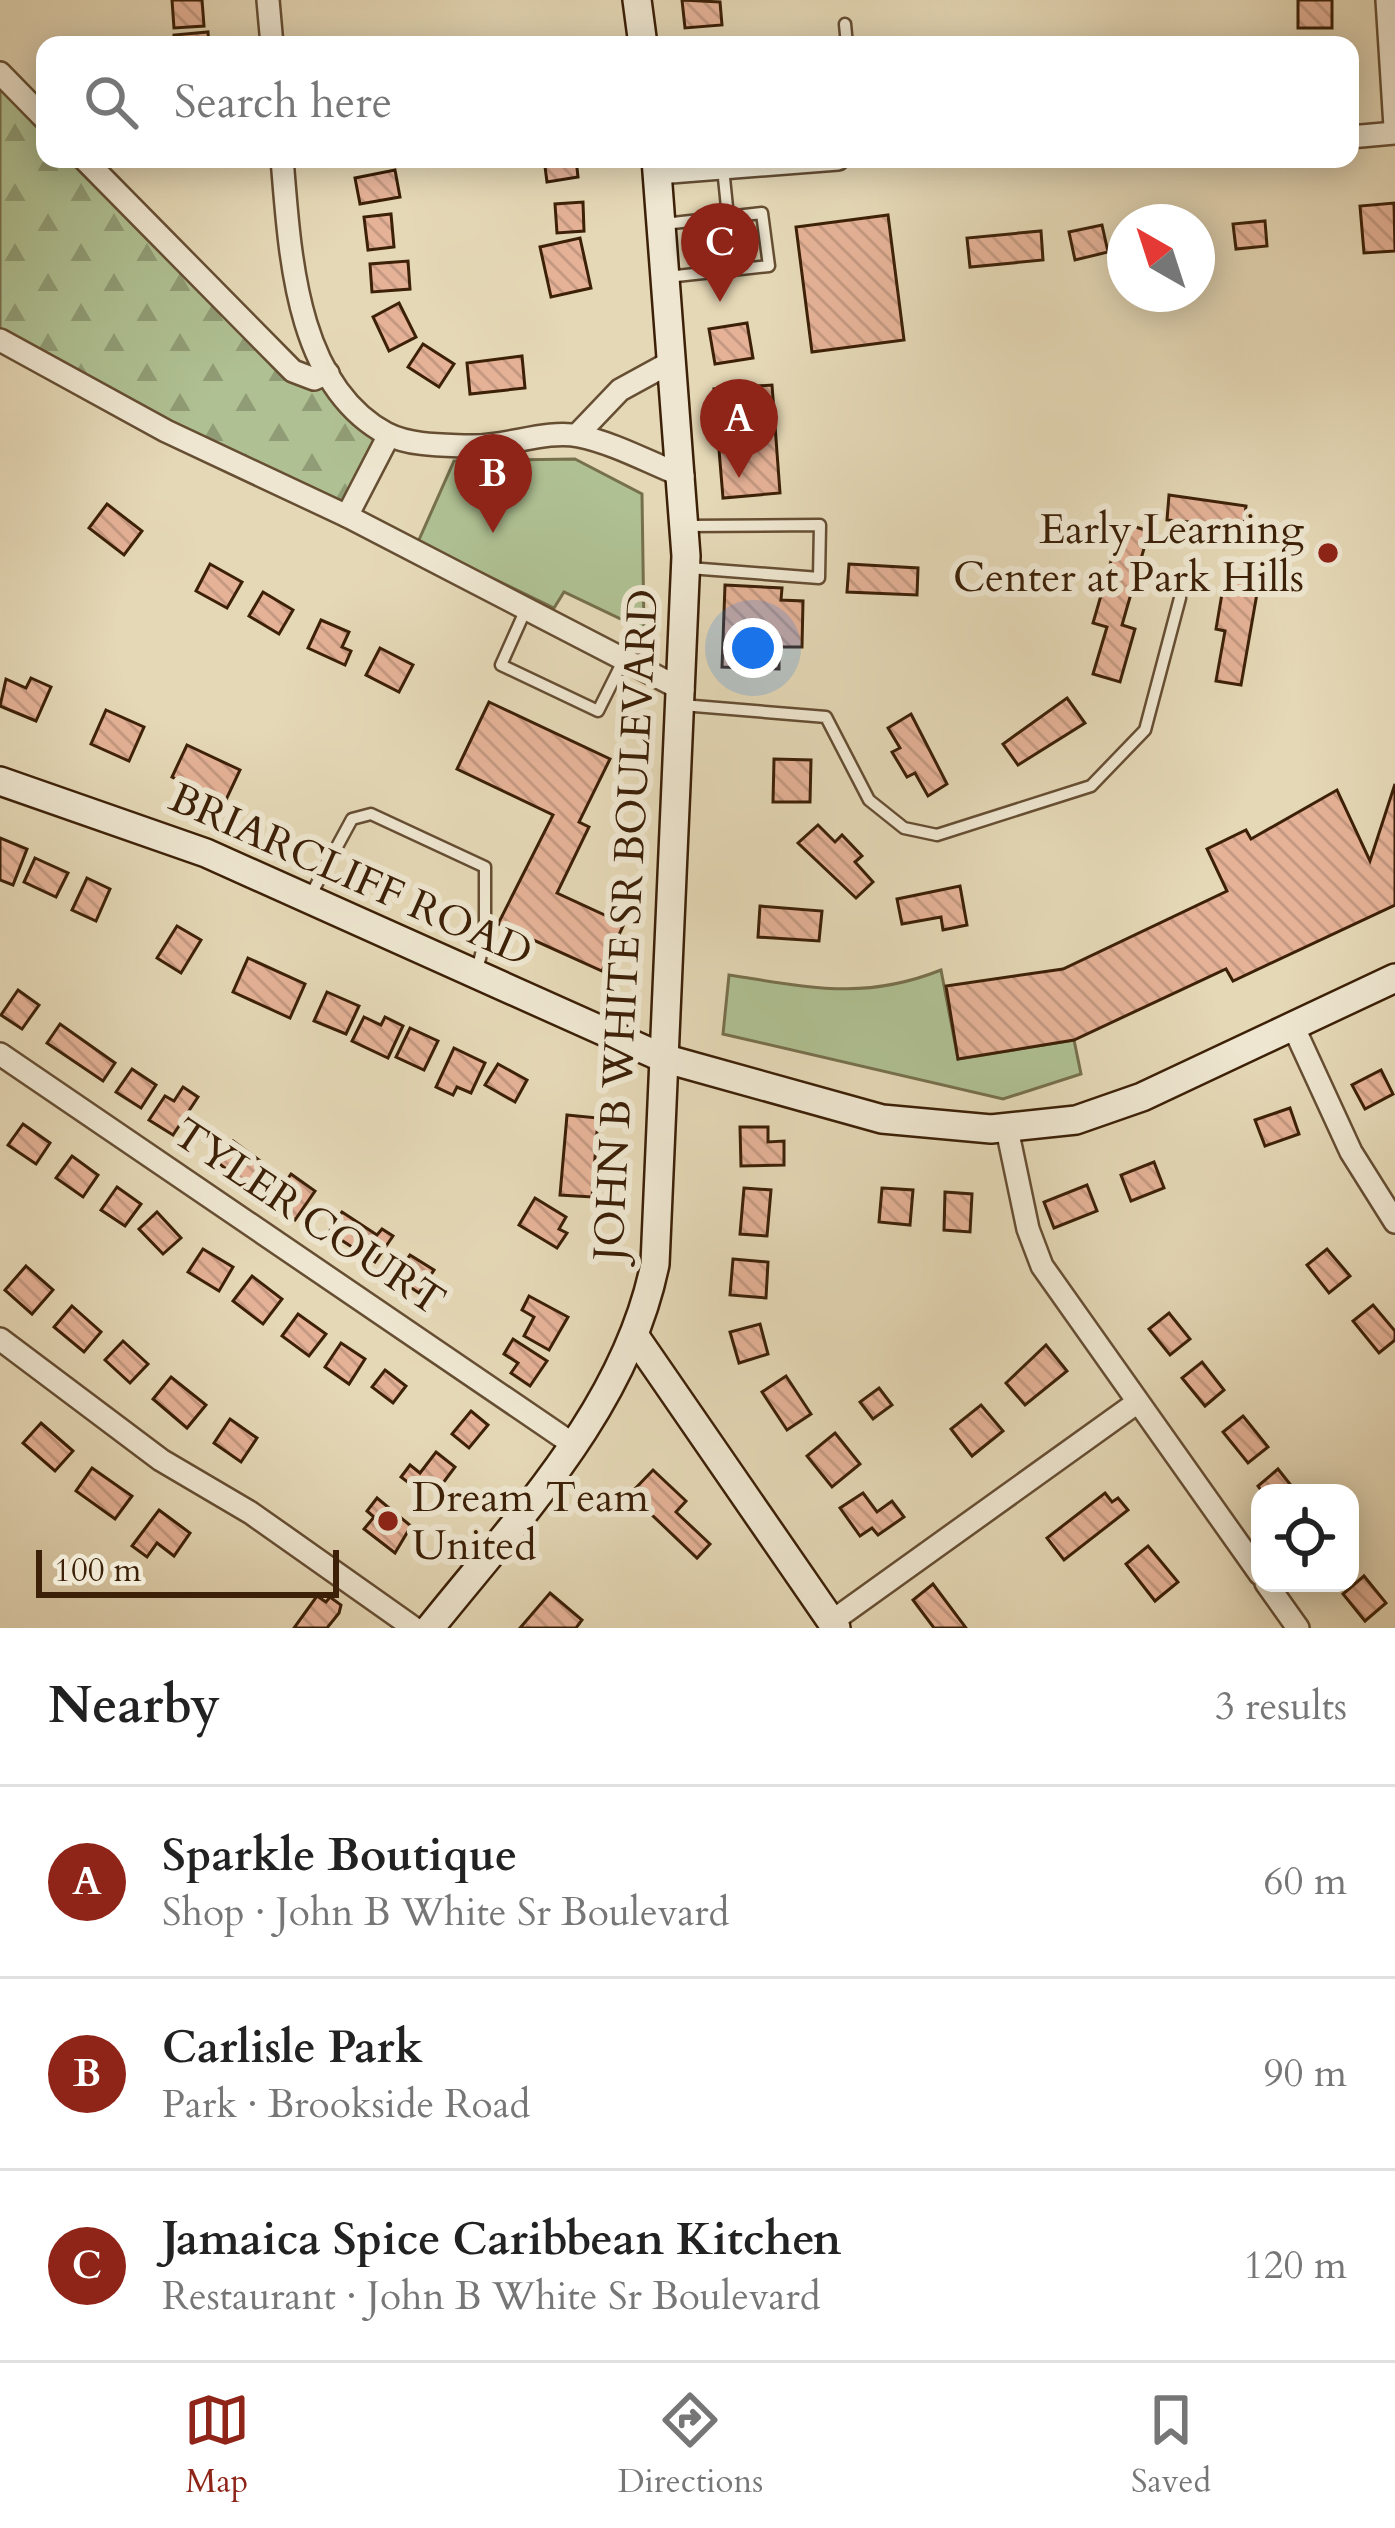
<!DOCTYPE html>
<meta charset="utf-8">
<style>
:root{--surface:#fff;--page:#f2f2f2;--text:#222;--muted:#767676;--line:#e0e0e0;--accent:#8f2418}
body{margin:0;font-family:Cardo,serif;background:var(--page);color:var(--text)}
.controls{position:absolute;right:36px;bottom:36px;display:grid;overflow:hidden;border-radius:24px;box-shadow:0 6px 30px #0003}
.controls button{width:108px;height:108px;display:grid;place-items:center;padding:0;border:0;border-bottom:3px solid var(--line);background:var(--surface);color:var(--text);font:60px sans-serif}
.compass{position:absolute;left:1107px;top:204px;width:108px;height:108px;border-radius:50%;background:var(--surface);box-shadow:0 6px 30px #0003;rotate:321deg}
.scale{position:absolute;left:36px;bottom:30px;width:303px;box-sizing:border-box;padding-left:12px;border:6px solid #3c2007;border-top:0;font-size:33px;line-height:42px;white-space:nowrap;color:#3c2007;-webkit-text-stroke:9px #eee6d0;paint-order:stroke}
.you{position:absolute;left:753px;top:648px;width:42px;height:42px;margin:-30px;border:9px solid #fff;border-radius:50%;background:#1a73e8;box-shadow:0 0 0 18px #1a73e833}
.badge{display:grid;place-items:center;width:78px;height:78px;border-radius:50%;background:var(--accent);color:#fff;font-size:39px;font-weight:700}
.pin{position:absolute;translate:-50% -99px;filter:drop-shadow(0 3px 6px #0008)}
.pin::after{content:'';position:absolute;top:63px;width:42px;height:36px;background:inherit;clip-path:polygon(0 0,100% 0,50% 100%)}
.list{margin:0;padding:0;list-style:none}
h2{display:flex;justify-content:space-between;align-items:center;height:156px;margin:0;padding:0 48px;font-size:51px}
h2 small{font-size:39px;font-weight:400;color:var(--muted)}
.list li{display:grid;grid-template-columns:78px 1fr auto;gap:36px;align-items:center;box-sizing:border-box;height:192px;padding:0 48px;border-top:3px solid var(--line)}
.list b{display:block;font-size:45px;white-space:nowrap}
.list p{margin:0;font-size:39px;white-space:nowrap;color:var(--muted)}
.list em{font-size:39px;font-style:normal;color:var(--muted)}
.icon{flex:none;width:66px;height:66px;fill:none;stroke:currentColor;stroke-width:2;stroke-linecap:round;stroke-linejoin:round}
.map{position:relative;flex:none;width:1395px;height:1628px;overflow:hidden}
.search{position:absolute;background:var(--surface);box-shadow:0 6px 30px #0003;left:36px;right:36px;top:36px;height:132px;display:flex;align-items:center;gap:30px;box-sizing:border-box;padding:0 42px;border-radius:24px;color:var(--muted);font-size:45px}
.sheet{height:732px;background:var(--surface)}
nav{display:flex;justify-content:space-around;align-items:center;box-sizing:border-box;height:168px;border-top:3px solid var(--line);background:var(--surface);font-size:33px;color:var(--muted)}
nav a{display:grid;justify-items:center;gap:6px}
nav .on{color:var(--accent)}
.map>svg:first-child{display:block}
.forest{fill:url(#forest-firs);stroke:#76704c;stroke-width:3}
.park{fill:#afc092;stroke:#76704c;stroke-width:3}
.building{fill:url(#building-back-hatch);stroke:#3c2007;stroke-width:3}
.lines{fill:none;stroke-linecap:round;stroke-linejoin:round}
.lane-casing{stroke:#664e33;stroke-width:15}
.street-casing{stroke:#664e33;stroke-width:26}
.secondary-casing{stroke:#3c2007;stroke-width:32}
.lane{stroke:#eee6d0;stroke-width:10}
.street{stroke:#eee6d0;stroke-width:21}
.secondary{stroke:#eee6d0;stroke-width:27}
.poi-dot{fill:#8f2418;stroke:#eee6d0;stroke-width:4.5}
.labels{text-anchor:middle;dominant-baseline:central;stroke-width:12;stroke-linejoin:round;paint-order:stroke}
.poi-label{font-size:42px;fill:#3c2007;stroke:#eee6d0;text-anchor:end}
.street-label{font-size:42px;fill:#3c2007;stroke:#eee6d0}
</style>
<div class="map">
<svg width="1395" height="1628" viewBox="0 0 1395 1628">
<defs>
<pattern id="forest-firs" width="22" height="20" patternUnits="userSpaceOnUse" patternTransform="scale(3)"><rect width="22" height="20" fill="#afc092"/><path d="M5 1l3.5 6h-7zM16 11l3.5 6h-7z" fill="#909c75"/></pattern>
<pattern id="building-back-hatch" width="6" height="6" patternUnits="userSpaceOnUse" patternTransform="scale(3)"><rect width="6" height="6" fill="#e5b297"/><path d="M-1 5l2 2M0 0l6 6M5-1l2 2" fill="none" stroke="#c59981"/></pattern>
</defs>
<rect width="100%" height="100%" fill="#e5d8b6"/>
<filter id="stains"><feTurbulence type="fractalNoise" baseFrequency=".00167" numOctaves="4"/><feColorMatrix values="0 0 0 0 .2 0 0 0 0 .09 0 0 0 0 .02 0 0 0 .5 -.17"/></filter>
<radialGradient id="worn" r=".72"><stop offset=".6" stop-color="#630" stop-opacity="0"/><stop offset="1" stop-color="#630" stop-opacity=".3"/></radialGradient>
<polygon class="forest" points="0,63 45,110 45,159 91,159 314,379 389,435 347,516 0,346"/>
<g class="park">
<polygon points="575,459 642,494 644,630 564,592 554,608 418,542 454,461"/>
<path d="M 941,970 L 958,1059 L 1074,1040 L 1081,1074 L 1003,1099 L 723,1034 L 729,975 C 809,987 863,1001 941,970 Z"/>
</g>
<g class="building">
<polygon points="172,0 202,0 204,26 174,28"/>
<polygon points="682,0 720,2 722,25 685,28"/>
<rect x="1298" y="0" width="34" height="28"/>
<polygon points="208,32 209,45 174,45 174,35"/>
<polygon points="544,159 576,159 578,177 547,182"/>
<polygon points="395,170 400,197 360,204 355,178"/>
<polygon points="583,202 584,231 557,233 555,204"/>
<polygon points="1394,203 1395,251 1364,253 1360,206"/>
<polygon points="391,214 394,247 368,250 364,217"/>
<polygon points="888,215 904,340 812,352 796,227"/>
<polygon points="1265,221 1267,246 1236,249 1233,224"/>
<polygon points="1102,225 1108,252 1075,260 1069,232"/>
<polygon points="1041,231 1043,260 970,267 967,238"/>
<polygon points="580,238 591,288 551,297 540,247"/>
<polygon points="408,261 410,289 372,292 370,264"/>
<polygon points="399,303 416,337 389,351 373,317"/>
<polygon points="747,323 753,358 715,364 709,329"/>
<polygon points="423,344 454,364 439,387 408,367"/>
<polygon points="522,356 525,388 470,394 467,363"/>
<polygon points="772,385 780,493 723,498 714,389"/>
<polygon points="1169,495 1246,506 1243,536 1190,531 1191,522 1167,520"/>
<polygon points="107,504 142,531 124,555 89,528"/>
<polygon points="1122,523 1149,531 1122,625 1135,629 1120,682 1093,674 1107,627 1093,623"/>
<polygon points="210,564 242,582 227,608 196,591"/>
<polygon points="849,564 918,568 917,595 847,592"/>
<polygon points="1225,576 1259,582 1241,685 1216,681 1225,631 1216,629"/>
<polygon points="725,585 782,588 781,600 803,601 802,647 779,647 779,669 722,667"/>
<polygon points="263,592 293,610 279,634 249,616"/>
<polygon points="321,620 349,632 342,647 351,651 345,665 308,648"/>
<polygon points="380,648 413,665 399,692 366,675"/>
<polygon points="31,678 51,687 36,721 0,706 6,679 26,688"/>
<polygon points="1067,698 1085,723 1018,765 1003,744"/>
<polygon points="489,702 610,759 579,822 589,827 557,893 624,924 602,971 498,924 553,815 457,769"/>
<polygon points="106,710 144,727 129,761 91,744"/>
<polygon points="911,714 947,784 928,796 915,773 907,777 892,752 900,748 888,728"/>
<polygon points="187,745 240,770 225,802 172,777"/>
<polygon points="774,759 811,760 810,802 773,802"/>
<polygon points="1395,784 1395,905 1233,981 1226,969 1074,1040 958,1059 946,986 1063,969 1227,891 1207,849 1246,830 1251,839 1337,790 1370,861"/>
<polygon points="818,825 835,842 842,835 862,856 855,862 873,882 856,898 798,843"/>
<polygon points="0,838 27,849 13,885 0,880"/>
<polygon points="35,858 68,873 56,897 24,882"/>
<polygon points="87,878 110,889 96,921 72,910"/>
<polygon points="960,886 967,925 943,930 941,917 902,924 897,899"/>
<polygon points="760,906 822,911 819,941 758,937"/>
<polygon points="177,926 201,940 181,973 157,958"/>
<polygon points="248,958 305,984 290,1018 233,992"/>
<polygon points="18,990 39,1005 22,1029 1,1015"/>
<polygon points="327,992 359,1006 346,1034 314,1021"/>
<polygon points="364,1017 381,1025 385,1017 403,1026 388,1058 352,1041"/>
<polygon points="60,1024 115,1063 103,1081 47,1043"/>
<polygon points="410,1028 438,1041 424,1070 396,1057"/>
<polygon points="454,1048 485,1063 471,1093 457,1087 453,1095 436,1087"/>
<polygon points="498,1064 527,1080 515,1102 485,1085"/>
<polygon points="132,1069 156,1085 141,1108 116,1092"/>
<polygon points="1381,1070 1393,1094 1365,1109 1352,1085"/>
<polygon points="183,1087 198,1097 173,1135 149,1120 165,1096 174,1101"/>
<polygon points="1290,1108 1299,1134 1265,1146 1255,1120"/>
<polygon points="567,1115 598,1118 592,1197 560,1195"/>
<polygon points="23,1124 50,1143 36,1164 8,1145"/>
<polygon points="740,1127 768,1127 768,1142 784,1141 784,1165 741,1166"/>
<polygon points="233,1141 267,1166 250,1187 217,1162"/>
<polygon points="72,1156 98,1175 83,1197 56,1178"/>
<polygon points="1154,1162 1164,1188 1131,1201 1121,1175"/>
<polygon points="291,1174 315,1191 295,1220 271,1203"/>
<polygon points="1087,1185 1097,1211 1054,1228 1044,1202"/>
<polygon points="117,1187 141,1204 125,1226 101,1210"/>
<polygon points="744,1188 771,1190 767,1236 740,1234"/>
<polygon points="882,1188 913,1190 910,1225 879,1222"/>
<polygon points="945,1192 972,1194 970,1232 944,1230"/>
<polygon points="535,1198 566,1217 559,1229 567,1233 557,1248 519,1225"/>
<polygon points="157,1212 181,1238 163,1254 139,1229"/>
<polygon points="342,1212 377,1235 382,1229 393,1236 375,1262 329,1232"/>
<polygon points="203,1249 233,1267 219,1291 188,1272"/>
<polygon points="1327,1249 1350,1276 1329,1293 1307,1265"/>
<polygon points="410,1255 434,1270 419,1293 395,1277"/>
<polygon points="733,1259 768,1262 766,1298 730,1295"/>
<polygon points="26,1266 53,1290 32,1314 5,1290"/>
<polygon points="252,1276 282,1299 263,1324 233,1301"/>
<polygon points="529,1296 568,1317 549,1350 524,1336 534,1317 522,1310"/>
<polygon points="1373,1305 1395,1331 1395,1340 1379,1353 1353,1321"/>
<polygon points="72,1306 101,1332 84,1352 54,1327"/>
<polygon points="1169,1313 1190,1339 1170,1355 1149,1329"/>
<polygon points="298,1314 326,1334 309,1356 282,1336"/>
<polygon points="760,1324 768,1354 739,1363 730,1332"/>
<polygon points="513,1339 547,1361 530,1386 511,1373 518,1363 504,1354"/>
<polygon points="123,1341 148,1364 130,1383 105,1360"/>
<polygon points="341,1343 365,1359 349,1384 325,1367"/>
<polygon points="1046,1345 1067,1371 1025,1405 1006,1383"/>
<polygon points="1202,1362 1224,1390 1205,1406 1182,1378"/>
<polygon points="385,1370 406,1386 393,1403 372,1387"/>
<polygon points="786,1376 811,1414 787,1430 762,1392"/>
<polygon points="171,1377 206,1405 187,1428 153,1399"/>
<polygon points="879,1388 892,1405 873,1419 860,1402"/>
<polygon points="981,1405 1003,1431 972,1456 951,1429"/>
<polygon points="471,1411 488,1425 469,1448 452,1434"/>
<polygon points="1243,1416 1268,1447 1248,1463 1223,1432"/>
<polygon points="230,1419 257,1438 241,1462 214,1443"/>
<polygon points="41,1423 73,1451 55,1471 23,1443"/>
<polygon points="835,1433 860,1464 832,1487 807,1456"/>
<polygon points="436,1452 455,1467 437,1491 429,1484 422,1493 401,1477 410,1465 420,1473"/>
<polygon points="92,1468 132,1496 115,1519 76,1491"/>
<polygon points="1278,1469 1297,1493 1263,1493 1258,1486"/>
<polygon points="653,1470 686,1501 676,1512 710,1544 697,1558 630,1494"/>
<polygon points="863,1493 877,1512 892,1501 904,1517 878,1535 872,1528 860,1536 840,1508"/>
<polygon points="1105,1493 1112,1502 1118,1498 1128,1510 1064,1560 1047,1538"/>
<polygon points="377,1498 411,1526 395,1553 364,1529 374,1517 367,1511"/>
<polygon points="159,1510 190,1533 174,1556 157,1543 147,1557 132,1546"/>
<polygon points="1148,1546 1178,1582 1155,1601 1126,1564"/>
<polygon points="1364,1576 1386,1603 1365,1621 1343,1594"/>
<polygon points="933,1584 966,1628 934,1628 913,1600"/>
<polygon points="550,1593 582,1620 576,1628 520,1628"/>
<polygon points="317,1596 326,1602 330,1597 341,1605 339,1613 327,1628 294,1628"/>
</g>
<g class="lines">
<g class="lane-casing">
<g id="lane">
<polyline points="845,24 847,45"/>
<polyline points="723,168 728,217"/>
<polyline points="664,224 762,213 769,266 667,277"/>
<polyline points="686,526 820,525 819,578 689,568"/>
<polyline points="526,609 501,665 598,711 623,661"/>
<polyline points="682,705 826,717 869,800 904,828 937,835 1091,786 1145,730 1180,598"/>
<polyline points="308,900 352,819 371,814 485,867 485,939 476,974"/>
</g>
</g>
<g class="street-casing">
<g id="street">
<polyline points="268,0 272,45"/>
<polyline points="1387,0 1395,127"/>
<polyline points="0,73 45,119"/>
<polyline points="1350,137 1395,133"/>
<polyline points="84,159 293,371 314,379 328,373"/>
<path d="M 282,159 C 290,250 294,384 387,434 C 411,446 443,445 469,446 C 504,448 546,429 579,436 C 614,443 650,463 683,476"/>
<polyline points="658,173 838,159"/>
<polyline points="0,340 166,431 347,516 683,690"/>
<polyline points="577,435 620,390 673,361"/>
<polyline points="347,516 389,435"/>
<polyline points="1293,1026 1351,1152 1395,1222"/>
<polyline points="0,1054 574,1445"/>
<polyline points="1007,1129 1028,1229 1042,1266 1260,1574"/>
<polyline points="0,1339 161,1460 251,1513 414,1628"/>
<polyline points="1266,1583 1298,1628"/>
<polyline points="831,1622 1135,1404"/>
</g>
</g>
<g class="secondary-casing">
<g id="secondary">
<polyline points="637,0 643,45"/>
<polyline points="0,781 206,853 663,1058 882,1119 991,1129 1076,1120 1142,1097 1395,978"/>
<polyline points="634,1335 836,1628"/>
<path d="M 430,1628 C 518,1518 626,1407 655,1264 L 686,556 L 656,159"/>
</g>
</g>
<use href="#lane" class="lane"/>
<use href="#street" class="street"/>
<use href="#secondary" class="secondary"/>
</g>
<g class="poi-dot">
<circle cx="1328" cy="553" r="12"/>
<circle cx="388" cy="1521" r="12"/>
</g>
<g class="labels">
<g class="poi-label">
<text x="1304" y="529">Early Learning<tspan x="1304" dy="48">Center at Park Hills</tspan></text>
<text x="412" y="1497" text-anchor="start">Dream Team<tspan x="412" dy="48">United</tspan></text>
</g>
<g class="street-label">
<text transform="translate(351 875) rotate(24)">BRIARCLIFF ROAD</text>
<text transform="translate(626 925) rotate(-87)">JOHN B WHITE SR BOULEVARD</text>
<text transform="translate(309 1217) rotate(34)">TYLER COURT</text>
</g>
</g>
<rect width="100%" height="100%" filter="url(#stains)"/>
<rect width="100%" height="100%" fill="url(#worn)"/>
</svg>
<div class="controls">
<button><svg class="icon" aria-label="locate" viewBox="0 0 24 24"><circle cx="12" cy="12" r="6"/><path d="M12 2v4M12 18v4M2 12h4M18 12h4"/></svg></button>
</div>
<svg class="compass" viewBox="-18 -18 36 36"><path d="M0-13l5 13h-10z" fill="#e53935"/><path d="M0 13l5-13h-10z" fill="#767676"/></svg>
<div class="scale">100 m</div>
<div class="you"></div>
<div class="pin badge" style="left:739px;top:478px">A</div>
<div class="pin badge" style="left:493px;top:533px">B</div>
<div class="pin badge" style="left:720px;top:302px">C</div>
<div class="search"><svg class="icon" aria-label="search" viewBox="0 0 24 24"><circle cx="10" cy="10" r="6"/><path d="M15 15l6 6"/></svg>Search here</div>
</div>
<section class="sheet">
<h2>Nearby<small>3 results</small></h2>
<ul class="list">
<li><span class="badge">A</span><div><b>Sparkle Boutique</b><p>Shop · John B White Sr Boulevard</p></div><em>60 m</em></li>
<li><span class="badge">B</span><div><b>Carlisle Park</b><p>Park · Brookside Road</p></div><em>90 m</em></li>
<li><span class="badge">C</span><div><b>Jamaica Spice Caribbean Kitchen</b><p>Restaurant · John B White Sr Boulevard</p></div><em>120 m</em></li>
</ul>
</section>
<nav>
<a class="on"><svg class="icon" aria-label="map" viewBox="0 0 24 24"><path d="M3 6l6-2 6 2 6-2v14l-6 2-6-2-6 2zM9 4v14M15 6v14"/></svg>Map</a>
<a><svg class="icon" aria-label="directions" viewBox="0 0 24 24"><path d="M12 3l9 9-9 9-9-9zM9 14v-3h6M13 9l2 2-2 2"/></svg>Directions</a>
<a><svg class="icon" aria-label="saved" viewBox="0 0 24 24"><path d="M7 4h10v16l-5-4-5 4z"/></svg>Saved</a>
</nav>
